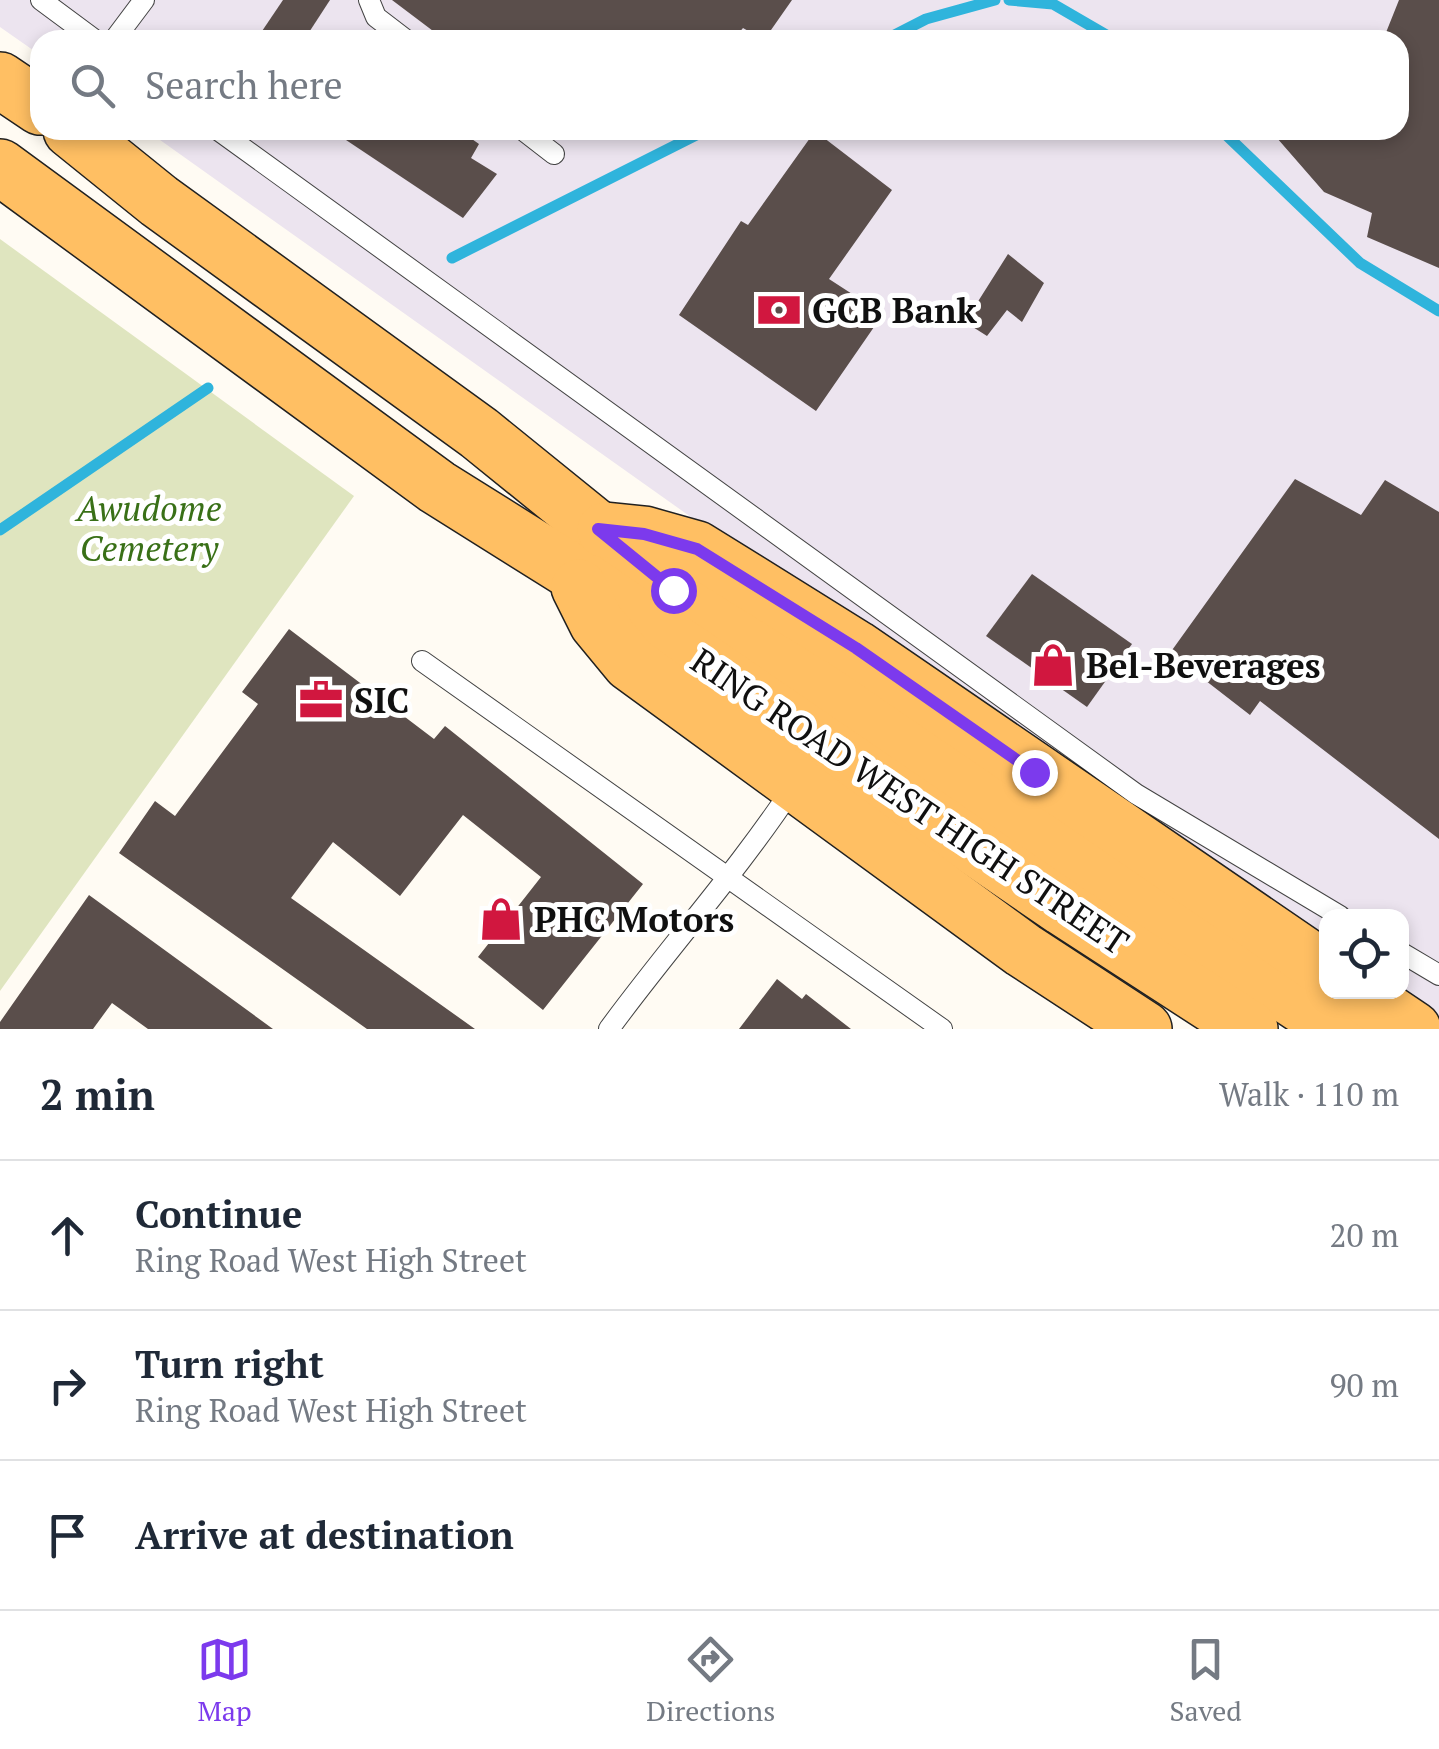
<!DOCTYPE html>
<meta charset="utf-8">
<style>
:root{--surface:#fff;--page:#f2f2f3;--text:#1f2937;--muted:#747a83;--line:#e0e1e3;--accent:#7c3aed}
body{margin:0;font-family:"PT Serif",serif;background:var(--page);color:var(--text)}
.controls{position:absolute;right:30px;bottom:30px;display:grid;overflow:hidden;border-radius:20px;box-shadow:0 5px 15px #0003}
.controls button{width:90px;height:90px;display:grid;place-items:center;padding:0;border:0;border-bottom:2px solid var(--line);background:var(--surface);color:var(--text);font:50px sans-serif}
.stop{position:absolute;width:30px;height:30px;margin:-22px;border:8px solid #7c3aed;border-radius:50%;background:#fff}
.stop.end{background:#7c3aed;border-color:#fff;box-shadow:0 2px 10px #0008}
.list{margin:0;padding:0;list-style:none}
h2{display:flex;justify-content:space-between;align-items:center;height:130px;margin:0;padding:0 40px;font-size:42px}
h2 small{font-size:32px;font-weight:400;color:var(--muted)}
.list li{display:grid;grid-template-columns:65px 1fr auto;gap:30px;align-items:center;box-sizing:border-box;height:150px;padding:0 40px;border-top:2px solid var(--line)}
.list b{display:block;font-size:38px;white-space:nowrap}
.list p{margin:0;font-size:32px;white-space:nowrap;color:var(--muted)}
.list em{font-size:32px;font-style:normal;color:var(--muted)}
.icon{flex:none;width:55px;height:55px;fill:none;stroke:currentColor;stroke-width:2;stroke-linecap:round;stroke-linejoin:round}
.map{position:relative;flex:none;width:1439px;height:1029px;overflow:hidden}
.search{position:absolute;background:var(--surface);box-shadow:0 5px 15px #0003;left:30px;right:30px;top:30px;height:110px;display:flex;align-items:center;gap:25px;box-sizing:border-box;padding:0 35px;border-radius:30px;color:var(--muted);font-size:38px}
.sheet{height:580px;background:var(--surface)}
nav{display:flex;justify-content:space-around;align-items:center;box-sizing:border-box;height:140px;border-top:2px solid var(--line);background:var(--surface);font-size:28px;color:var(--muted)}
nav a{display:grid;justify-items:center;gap:5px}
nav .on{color:var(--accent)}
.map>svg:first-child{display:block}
.industrial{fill:#ece4ef}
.cemetery{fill:#dfe5bf}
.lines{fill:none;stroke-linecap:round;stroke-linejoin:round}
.stream{stroke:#2fb4dc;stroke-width:11}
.building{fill:#5a4e4b}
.service-casing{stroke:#434343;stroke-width:22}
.primary-casing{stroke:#212121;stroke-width:58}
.service{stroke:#fff;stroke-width:20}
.primary{stroke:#ffbf63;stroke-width:55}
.route{stroke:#7c3aed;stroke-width:12}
.labels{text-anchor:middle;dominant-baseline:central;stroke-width:10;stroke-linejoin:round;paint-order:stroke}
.poi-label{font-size:35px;font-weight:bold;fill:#101010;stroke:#fff;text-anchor:start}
.park-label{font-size:35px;font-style:italic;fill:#397017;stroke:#fff}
.street-label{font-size:35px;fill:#101010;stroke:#fff}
</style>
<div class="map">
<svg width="1439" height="1029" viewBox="0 0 1439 1029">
<rect width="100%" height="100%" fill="#fffbf3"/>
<polygon class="industrial" points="0,0 1439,0 1439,1020 1425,1014 1402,992 1402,916 1326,916 1326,950 1040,765 146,130 1399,130 1399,40 40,40 40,55 0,27"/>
<polygon class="cemetery" points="0,239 354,496 0,991"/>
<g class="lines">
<g class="stream">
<polyline points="1009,0 1053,4 1115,40"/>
<polyline points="885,40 926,19 995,0"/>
<polyline points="1221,130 1360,263 1439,311"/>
<polyline points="452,258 706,130"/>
<polyline points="0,530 208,388"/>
</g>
</g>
<g class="building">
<polygon points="283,0 330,0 304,40 256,40"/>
<polygon points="392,0 792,0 764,40 743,28 733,40 445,40"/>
<polygon points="1399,0 1439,0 1439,268 1367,237 1372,213 1324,192 1270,130 1399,130 1399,40 1383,40"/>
<polygon points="331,130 459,130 479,144 471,158 497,174 463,218"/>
<polygon points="815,131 892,190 829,279 883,314 816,411 679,315 741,221 748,225"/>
<polygon points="1008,254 1044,283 1022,322 1007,310 987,336 965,322"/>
<polygon points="1295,479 1361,515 1385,480 1439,512 1439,839 1260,701 1250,715 1170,653"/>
<polygon points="1032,574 1132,644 1087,707 986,636"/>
<polygon points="289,629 434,739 445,726 643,884 543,1010 478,957 541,877 463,815 400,896 333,842 291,898 475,1029 367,1029 119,853 155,801 175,816 258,704 242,692"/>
<polygon points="89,895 273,1029 148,1029 112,1003 93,1029 0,1029 0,1022"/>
<polygon points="777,979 802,999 806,994 851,1029 739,1029"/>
</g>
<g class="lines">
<g class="service-casing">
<g id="service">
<polyline points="41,0 95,40"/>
<polyline points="369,0 376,17 406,40"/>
<polyline points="114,40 144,0"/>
<polyline points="218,130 1136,794 1340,916"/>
<polyline points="523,130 554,154"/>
<polyline points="422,661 942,1029"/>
<polyline points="1402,953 1439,975"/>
<path d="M 609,1029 C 669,947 738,871 794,786"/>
</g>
</g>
<g class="primary-casing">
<g id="primary">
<polyline points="0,80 40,107"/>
<polyline points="71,130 159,201 479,433 673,590 1338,1029"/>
<polyline points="0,167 437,487 571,571 1063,908 1250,1029"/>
<polyline points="605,530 644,534 697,549 856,648 1326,970"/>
<polyline points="579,587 597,623 630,663 1023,950 1144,1029"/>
<polyline points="1358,992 1413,1029"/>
</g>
</g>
<use href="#service" class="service"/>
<use href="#primary" class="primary"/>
</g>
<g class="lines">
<polyline class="route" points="673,590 598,529 644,534 697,549 856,648 1034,772"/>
</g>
<defs>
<g id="bank-bare" transform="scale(3.45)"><path d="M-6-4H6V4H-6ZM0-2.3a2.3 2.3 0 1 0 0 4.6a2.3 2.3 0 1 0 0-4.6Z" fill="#d1173f" stroke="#fff" stroke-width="2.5" paint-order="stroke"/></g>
<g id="shop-bare" transform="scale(3.45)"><path d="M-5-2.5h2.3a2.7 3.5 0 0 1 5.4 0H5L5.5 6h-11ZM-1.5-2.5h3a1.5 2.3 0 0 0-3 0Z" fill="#d1173f" stroke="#fff" stroke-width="2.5" paint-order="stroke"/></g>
<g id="office-bare" transform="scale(3.45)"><path d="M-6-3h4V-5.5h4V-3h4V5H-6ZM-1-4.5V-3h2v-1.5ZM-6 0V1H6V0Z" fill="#d1173f" stroke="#fff" stroke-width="2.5" paint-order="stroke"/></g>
</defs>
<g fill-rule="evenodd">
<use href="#bank-bare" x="779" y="310"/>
<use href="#shop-bare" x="1053" y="665"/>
<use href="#office-bare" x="321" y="700"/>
<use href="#shop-bare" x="501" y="919"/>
</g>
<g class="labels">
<g class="poi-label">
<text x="812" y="310">GCB Bank</text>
<text x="1086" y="665">Bel-Beverages</text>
<text x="354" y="700">SIC</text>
<text x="534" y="919">PHC Motors</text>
</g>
<g class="park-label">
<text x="149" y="508">Awudome<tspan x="149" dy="40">Cemetery</tspan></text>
</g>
<g class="street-label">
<text transform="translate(910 801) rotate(34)">RING ROAD WEST HIGH STREET</text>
</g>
</g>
</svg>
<div class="controls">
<button><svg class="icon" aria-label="locate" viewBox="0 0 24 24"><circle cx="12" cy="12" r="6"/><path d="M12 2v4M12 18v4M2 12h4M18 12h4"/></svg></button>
</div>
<div class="stop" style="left:673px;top:590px"></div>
<div class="stop end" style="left:1034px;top:772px"></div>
<div class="search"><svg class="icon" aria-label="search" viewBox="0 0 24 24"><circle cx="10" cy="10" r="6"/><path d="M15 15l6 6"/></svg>Search here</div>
</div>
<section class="sheet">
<h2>2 min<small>Walk · 110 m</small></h2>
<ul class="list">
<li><svg class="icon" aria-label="ahead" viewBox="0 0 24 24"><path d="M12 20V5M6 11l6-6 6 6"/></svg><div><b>Continue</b><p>Ring Road West High Street</p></div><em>20 m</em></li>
<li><svg class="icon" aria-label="right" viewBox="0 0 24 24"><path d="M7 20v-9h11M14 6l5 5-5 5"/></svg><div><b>Turn right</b><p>Ring Road West High Street</p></div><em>90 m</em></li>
<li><svg class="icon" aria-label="arrive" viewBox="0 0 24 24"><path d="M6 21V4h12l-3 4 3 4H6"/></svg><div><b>Arrive at destination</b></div></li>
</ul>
</section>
<nav>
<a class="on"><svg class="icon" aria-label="map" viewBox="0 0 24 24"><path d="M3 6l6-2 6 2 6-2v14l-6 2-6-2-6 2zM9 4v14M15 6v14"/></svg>Map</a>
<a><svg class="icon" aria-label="directions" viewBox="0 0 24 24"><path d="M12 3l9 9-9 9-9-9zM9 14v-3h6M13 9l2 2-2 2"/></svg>Directions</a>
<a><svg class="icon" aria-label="saved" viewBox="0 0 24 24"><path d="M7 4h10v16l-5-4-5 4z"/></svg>Saved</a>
</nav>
